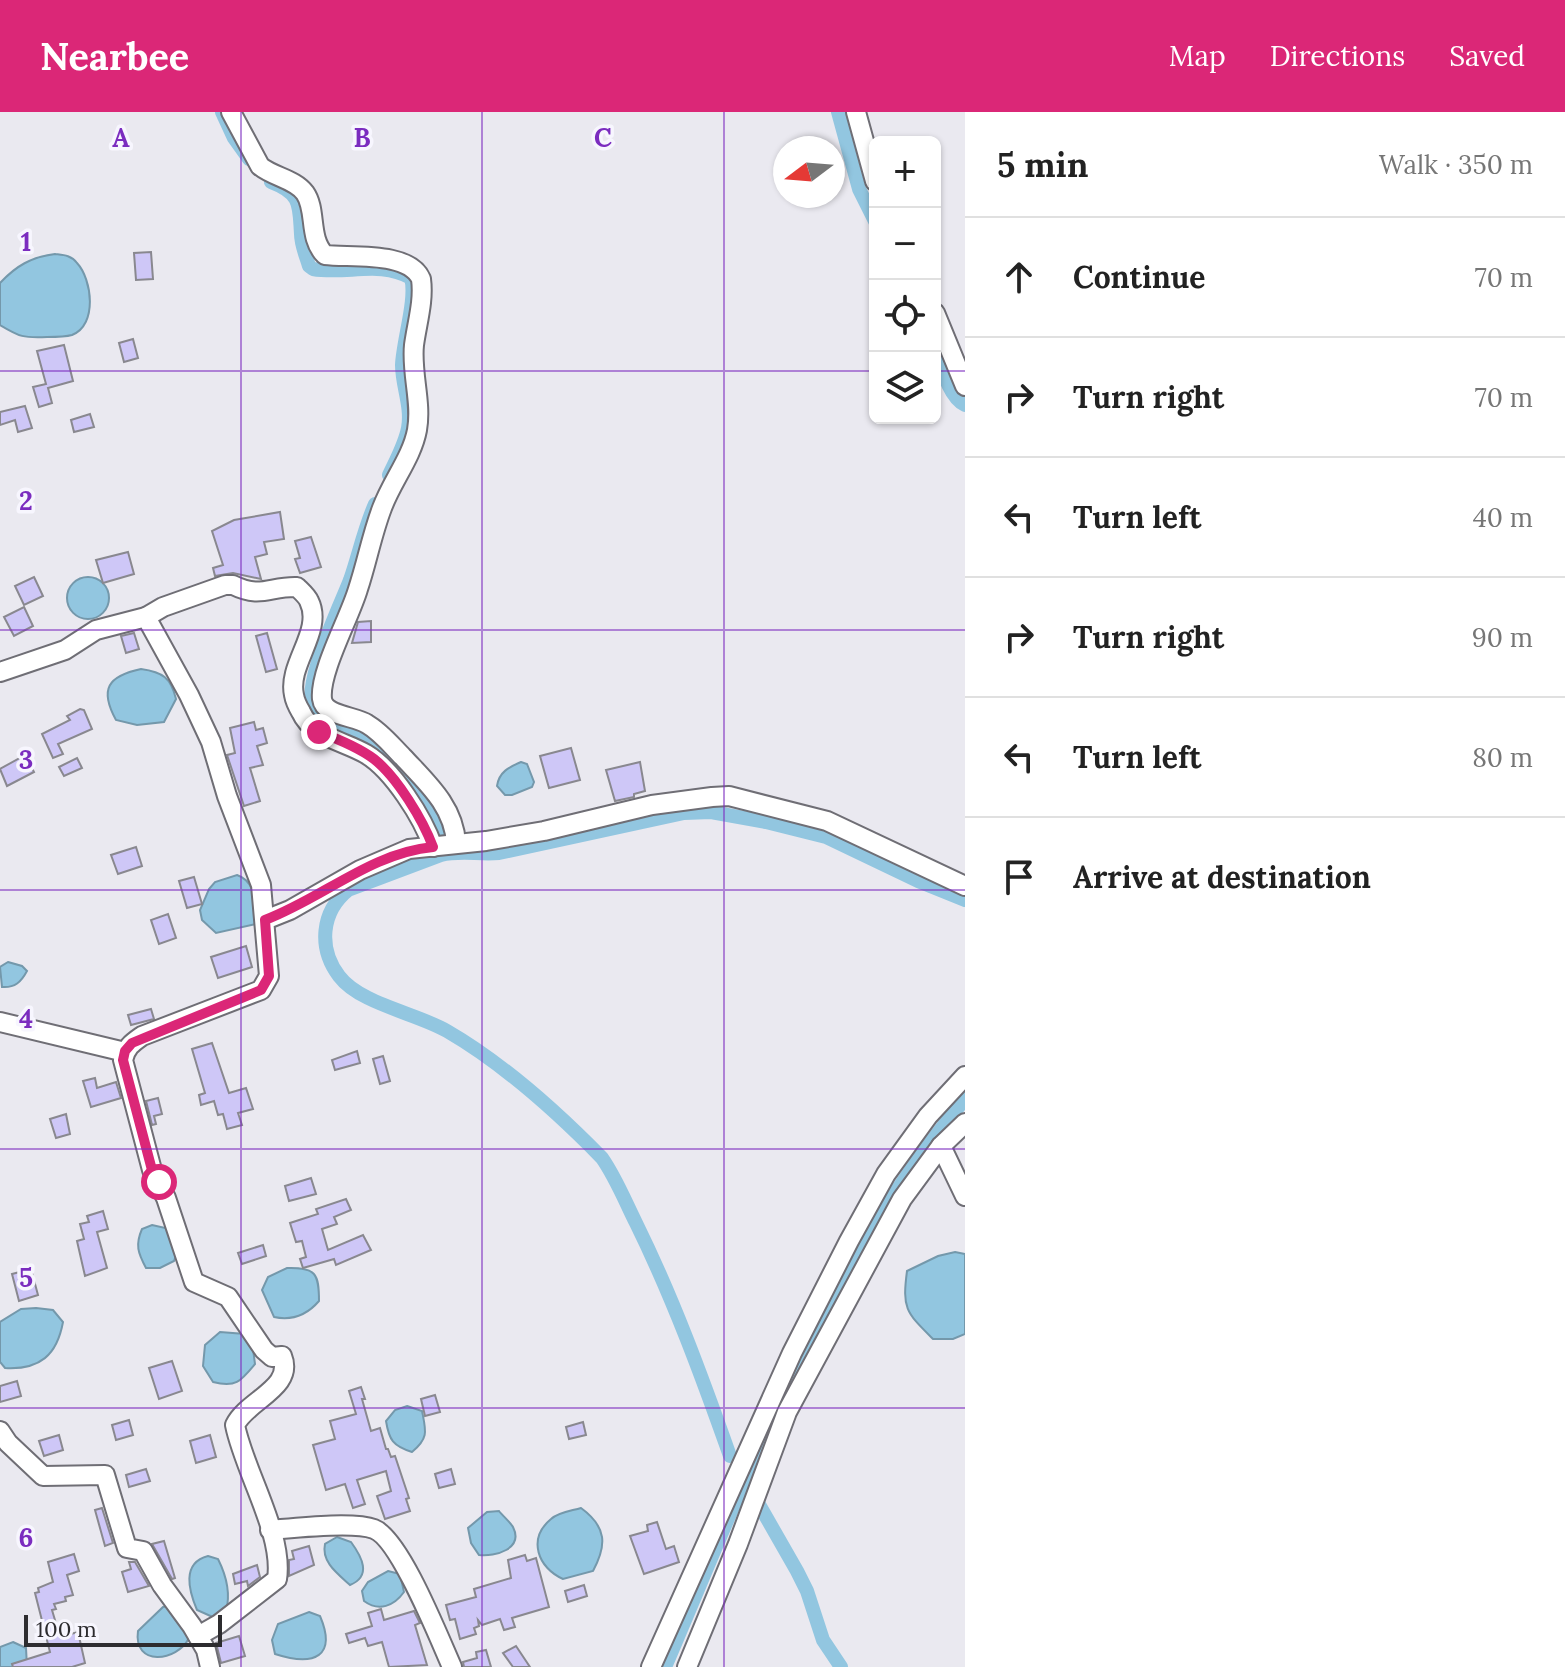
<!DOCTYPE html>
<meta charset="utf-8">
<style>
:root{--surface:#fff;--page:#f2f2f2;--text:#222;--muted:#767676;--line:#e0e0e0;--accent:#db2777}
body{margin:0;font-family:Lora,serif;background:var(--page);color:var(--text)}
.controls{position:absolute;right:24px;top:24px;display:grid;overflow:hidden;border-radius:12px;box-shadow:0 2px 6px #0004}
.controls button{width:72px;height:72px;display:grid;place-items:center;padding:0;border:0;border-bottom:2px solid var(--line);background:var(--surface);color:var(--text);font:40px sans-serif}
.compass{position:absolute;left:773px;top:24px;width:72px;height:72px;border-radius:50%;background:var(--surface);box-shadow:0 2px 6px #0004;rotate:254deg}
.scale{position:absolute;left:24px;bottom:20px;width:198px;box-sizing:border-box;padding-left:8px;border:4px solid #2d2c2f;border-top:0;font-size:22px;line-height:28px;white-space:nowrap;color:#2d2c2f;-webkit-text-stroke:6px #f7f6fe;paint-order:stroke}
.stop{position:absolute;width:24px;height:24px;margin:-18px;border:6px solid #db2777;border-radius:50%;background:#fff}
.stop.end{background:#db2777;border-color:#fff;box-shadow:0 2px 8px #0008}
.list{margin:0;padding:0;list-style:none}
h2{display:flex;justify-content:space-between;align-items:center;height:104px;margin:0;padding:0 32px;font-size:34px}
h2 small{font-size:26px;font-weight:400;color:var(--muted)}
.list li{display:grid;grid-template-columns:52px 1fr auto;gap:24px;align-items:center;box-sizing:border-box;height:120px;padding:0 32px;border-top:2px solid var(--line)}
.list b{display:block;font-size:30px;white-space:nowrap}
.list em{font-size:26px;font-style:normal;color:var(--muted)}
.icon{flex:none;width:44px;height:44px;fill:none;stroke:currentColor;stroke-width:2;stroke-linecap:round;stroke-linejoin:round}
.map{position:relative;flex:none;width:965px;height:1555px;overflow:hidden}
header{display:flex;align-items:center;gap:48px;box-sizing:border-box;height:112px;padding:0 40px;background:var(--accent);color:#fff}
header strong{font-size:38px}
nav{display:flex;gap:44px;margin-inline-start:auto;font-size:28px}
main{display:flex}
aside{flex:1;background:var(--surface)}
.map>svg:first-child{display:block}
.water{fill:#92c6e0;stroke:#7498ab;stroke-width:2}
.lines{fill:none;stroke-linecap:round;stroke-linejoin:round}
.canal{stroke:#92c6e0;stroke-width:14}
.building{fill:#cec7f7;stroke:#89888f;stroke-width:2}
.minor-casing{stroke:#6f6e75;stroke-width:22}
.minor{stroke:#fff;stroke-width:18}
.route{stroke:#db2777;stroke-width:10}
.grid{fill:none;stroke:#7b2cbf;stroke-width:2;stroke-opacity:0.55}
.grid-label{font-size:26px;text-anchor:middle;font-weight:bold;fill:#7b2cbf;stroke:#f7f6fe;stroke-width:7;stroke-linejoin:round;paint-order:stroke}
</style>
<header>
<strong>Nearbee</strong>
<nav><a>Map</a><a>Directions</a><a>Saved</a></nav>
</header>
<main>
<div class="map">
<svg width="965" height="1555" viewBox="0 0 965 1555">
<rect width="100%" height="100%" fill="#eae9f0"/>
<g class="water">
<path d="M 55,142 C 63,143 71,143 77,151 C 92,167 98,213 72,223 C 65,225 54,225 47,225 C 23,226 20,225 0,213 L 0,171 C 16,154 31,145 55,142 Z"/>
<circle cx="88" cy="486" r="21"/>
<path d="M 141,557 C 163,560 171,566 176,587 L 164,610 L 137,613 L 116,608 C 99,577 108,564 141,557 Z"/>
<path d="M 521,650 L 527,652 L 534,670 L 532,675 L 512,683 L 505,683 L 497,674 C 499,660 509,655 521,650 Z"/>
<path d="M 237,763 C 258,770 254,793 256,812 L 216,821 L 202,808 L 200,798 L 209,777 L 215,770 Z"/>
<path d="M 8,850 L 22,854 L 27,859 C 21,870 15,876 2,875 L 0,855 Z"/>
<path d="M 152,1113 L 170,1117 L 179,1135 L 174,1149 L 160,1156 L 146,1156 C 138,1141 135,1133 142,1117 Z"/>
<path d="M 955,1140 L 965,1142 L 965,1222 L 953,1227 L 933,1227 C 906,1200 902,1197 907,1159 L 938,1144 Z"/>
<path d="M 287,1156 C 316,1155 319,1162 319,1189 C 307,1203 293,1209 274,1205 L 262,1178 L 268,1165 Z"/>
<path d="M 36,1196 L 53,1198 L 63,1210 C 57,1243 40,1258 5,1256 L 0,1250 L 0,1210 L 21,1197 Z"/>
<path d="M 220,1220 L 245,1222 L 253,1237 L 255,1252 C 241,1269 236,1276 213,1270 L 203,1254 L 205,1233 Z"/>
<path d="M 407,1294 L 422,1299 C 426,1319 429,1326 412,1340 C 393,1334 389,1328 386,1309 L 395,1298 Z"/>
<path d="M 581,1396 C 607,1415 607,1433 593,1459 L 563,1467 C 538,1456 527,1427 551,1407 C 559,1400 571,1399 581,1396 Z"/>
<path d="M 499,1399 C 503,1404 510,1410 513,1415 C 524,1437 495,1445 479,1443 L 471,1431 L 468,1416 L 487,1400 Z"/>
<path d="M 337,1425 L 351,1430 C 362,1445 372,1464 350,1473 C 338,1462 321,1450 325,1432 Z"/>
<path d="M 208,1444 L 218,1447 C 226,1463 231,1481 226,1499 L 215,1506 L 197,1498 C 189,1479 181,1451 208,1444 Z"/>
<path d="M 388,1459 L 400,1462 L 404,1480 C 394,1494 379,1500 364,1489 L 362,1479 L 368,1470 Z"/>
<path d="M 169,1494 L 189,1526 C 177,1550 133,1555 138,1519 L 163,1495 Z"/>
<path d="M 309,1500 L 320,1504 C 337,1544 315,1555 275,1542 L 272,1528 L 278,1512 Z"/>
<polygon points="13,1530 26,1536 27,1555 0,1555 0,1535"/>
</g>
<g class="lines">
<g class="canal">
<polyline points="222,0 234,26 249,47"/>
<polyline points="838,0 859,77 875,109"/>
<path d="M 271,70 C 302,82 299,93 301,122 C 301,133 306,144 309,154 L 313,157 C 346,163 380,148 411,166 C 417,186 403,229 402,253 C 402,274 412,295 408,316 C 405,332 396,348 389,363"/>
<path d="M 935,235 C 941,252 948,285 965,293"/>
<path d="M 375,392 C 364,417 359,442 350,468 C 341,492 298,580 315,600 C 324,611 342,612 354,618 C 393,638 426,684 443,724"/>
<path d="M 730,1344 C 702,1265 673,1186 636,1111 C 625,1089 616,1066 602,1046 C 556,999 504,952 447,919 C 416,901 360,892 339,864 C 318,836 321,800 348,778 L 441,743 C 461,738 479,743 499,741 L 684,701 L 711,700 L 766,710 L 826,725 L 918,769 L 965,788"/>
<polyline points="757,1389 797,1459 807,1479 823,1528 841,1555"/>
<path d="M 665,1555 C 749,1359 826,1153 965,987"/>
</g>
</g>
<g class="building">
<polygon points="151,140 153,167 136,168 134,141"/>
<polygon points="133,227 138,246 124,250 119,231"/>
<polygon points="64,233 73,269 48,276 52,291 39,295 33,275 46,272 37,239"/>
<polygon points="25,294 32,316 18,320 15,308 0,313 0,300"/>
<polygon points="90,302 94,315 74,320 71,308"/>
<polygon points="280,400 284,427 264,430 267,442 255,445 261,467 233,461 215,464 213,456 223,453 212,419 234,408"/>
<polygon points="311,425 321,455 300,461 295,447 300,446 295,429"/>
<polygon points="128,440 134,462 103,471 96,448"/>
<polygon points="34,465 43,484 24,493 15,474"/>
<polygon points="24,495 33,514 14,524 4,505"/>
<polygon points="371,509 371,530 352,531 358,510"/>
<polygon points="134,521 139,537 126,541 121,524"/>
<polygon points="267,521 277,557 266,560 256,524"/>
<polygon points="80,597 84,598 92,617 58,632 63,642 53,646 42,622 70,608 67,604"/>
<polygon points="254,610 256,618 263,616 267,631 257,634 263,653 250,656 260,689 244,694 227,643 235,641 230,616"/>
<polygon points="571,636 580,668 549,676 540,644"/>
<polygon points="25,643 34,660 7,674 0,657"/>
<polygon points="77,646 82,656 64,664 59,655"/>
<polygon points="640,650 645,679 634,682 634,685 615,689 606,658"/>
<polygon points="136,735 142,754 118,762 111,743"/>
<polygon points="194,765 202,792 187,796 179,769"/>
<polygon points="168,802 176,826 159,832 151,808"/>
<polygon points="246,834 252,855 218,866 211,845"/>
<polygon points="151,897 154,907 131,913 128,903"/>
<polygon points="212,931 229,981 246,976 253,997 238,1001 242,1013 227,1017 223,1002 218,1003 214,989 201,993 199,983 205,981 192,937"/>
<polygon points="357,939 360,951 335,958 332,948"/>
<polygon points="383,944 390,969 380,972 373,947"/>
<polygon points="95,966 97,976 116,970 121,986 91,995 83,969"/>
<polygon points="158,986 162,1002 154,1004 156,1012 152,1013 146,989"/>
<polygon points="66,1002 70,1022 56,1026 50,1007"/>
<polygon points="311,1066 316,1082 289,1089 285,1074"/>
<polygon points="346,1087 351,1098 334,1105 337,1112 322,1117 328,1138 363,1123 371,1138 336,1153 334,1147 303,1156 300,1147 306,1145 302,1129 296,1130 290,1111 318,1102 316,1097"/>
<polygon points="103,1099 108,1117 97,1120 107,1156 85,1164 77,1129 84,1127 80,1112 89,1110 87,1104"/>
<polygon points="263,1133 266,1144 242,1152 238,1141"/>
<polygon points="31,1157 38,1183 19,1189 12,1162"/>
<polygon points="172,1249 182,1279 159,1287 149,1256"/>
<polygon points="17,1269 21,1284 0,1290 0,1274"/>
<polygon points="361,1275 365,1287 362,1287 371,1319 380,1316 386,1337 388,1337 391,1345 395,1344 409,1386 406,1387 410,1399 385,1407 377,1384 391,1379 386,1359 357,1368 365,1392 353,1396 345,1372 326,1378 313,1333 335,1327 330,1309 356,1302 349,1279"/>
<polygon points="435,1283 440,1300 425,1304 421,1287"/>
<polygon points="129,1308 133,1323 116,1328 112,1313"/>
<polygon points="583,1310 586,1323 569,1327 566,1315"/>
<polygon points="59,1323 63,1338 44,1344 39,1329"/>
<polygon points="210,1323 216,1345 196,1351 190,1329"/>
<polygon points="146,1357 150,1369 129,1375 126,1363"/>
<polygon points="451,1357 455,1372 439,1376 435,1362"/>
<polygon points="102,1396 113,1431 105,1434 95,1398"/>
<polygon points="657,1410 666,1437 674,1434 679,1450 644,1462 630,1424 648,1419 647,1413"/>
<polygon points="164,1429 175,1466 172,1467 152,1432"/>
<polygon points="309,1434 314,1453 289,1464 289,1448 294,1447 292,1439"/>
<polygon points="74,1442 79,1459 67,1463 73,1483 65,1485 66,1489 54,1492 56,1497 52,1498 60,1525 78,1520 85,1551 72,1555 13,1555 12,1552 50,1540 35,1481 39,1480 38,1476 53,1470 48,1450"/>
<polygon points="525,1443 527,1449 536,1446 549,1495 512,1506 515,1515 504,1518 500,1507 482,1513 478,1508 479,1514 474,1516 476,1522 460,1527 455,1507 450,1508 446,1493 476,1485 474,1477 511,1466 508,1448"/>
<polygon points="129,1450 135,1450 149,1474 128,1480 122,1460 131,1457"/>
<polygon points="257,1453 260,1465 248,1474 247,1469 235,1472 233,1462"/>
<polygon points="584,1473 587,1484 568,1490 565,1479"/>
<polygon points="381,1497 384,1508 414,1499 420,1511 415,1513 427,1553 389,1555 382,1530 368,1534 365,1526 349,1531 346,1522 372,1514 368,1501"/>
<polygon points="239,1524 245,1544 221,1551 216,1531"/>
<polygon points="516,1534 530,1555 513,1555 503,1541"/>
<polygon points="486,1538 491,1555 464,1555 463,1550 477,1546 476,1540"/>
</g>
<g class="lines">
<g class="minor-casing">
<g id="minor">
<path d="M 231,0 L 260,54 C 273,65 295,67 305,81 C 317,98 308,126 325,143 C 351,146 409,139 421,167 C 424,189 417,211 414,233 C 411,261 422,290 417,318 C 412,345 392,369 382,396 C 372,422 367,450 358,477 C 350,505 319,560 322,587 C 324,604 355,604 367,612 C 381,620 392,634 403,645 C 426,670 454,694 456,731"/>
<polyline points="856,0 875,69"/>
<polyline points="935,201 965,274"/>
<path d="M 146,505 L 163,495 L 225,473 L 233,473 C 261,487 270,474 297,475 C 301,479 307,484 309,489 C 324,519 287,552 294,583 C 295,589 298,595 301,600 C 312,625 344,629 366,642 C 393,658 423,706 433,735"/>
<path d="M 0,560 L 65,538 L 96,518 L 146,505 L 189,583 L 211,630 L 227,684 L 261,773 L 269,864 L 261,878 L 142,924 C 132,931 126,935 123,948 L 152,1058 L 166,1086 L 194,1170 L 228,1185 L 264,1238 L 272,1245 L 282,1244 C 295,1276 247,1288 235,1313 C 244,1359 284,1422 277,1467 L 219,1512 L 198,1524"/>
<polyline points="265,808 290,798 360,758 409,737 486,729 544,719 652,693 712,685 729,684 827,709 965,774"/>
<polyline points="0,910 125,940"/>
<polyline points="941,1034 965,1084"/>
<polyline points="0,1319 8,1331 43,1364 105,1363 127,1436 143,1439 162,1473 192,1514 206,1538 210,1555"/>
<path d="M 270,1418 C 294,1416 353,1409 374,1417 C 400,1427 439,1526 452,1555"/>
<polyline points="651,1555 792,1241 849,1129 886,1062 928,1004 965,964"/>
<polyline points="687,1555 738,1432 787,1300 902,1087 941,1034 965,1011"/>
</g>
</g>
<use href="#minor" class="minor"/>
</g>
<g class="lines">
<path class="route" d="M 159,1070 L 152,1058 L 123,948 L 125,939 L 132,931 L 261,878 L 269,864 L 265,808 C 323,786 371,741 433,735 C 423,708 397,665 374,647 C 358,635 338,627 319,620"/>
</g>
<path class="grid" d="M 241,0 L 241,1555M 482,0 L 482,1555M 724,0 L 724,1555M 0,259 L 875,259M 935,259 L 965,259M 0,518 L 965,518M 0,778 L 965,778M 0,1037 L 965,1037M 0,1296 L 965,1296"/>
<g class="grid-label">
<text x="121" y="35">A</text>
<text x="362" y="35">B</text>
<text x="603" y="35">C</text>
<text x="26" y="139">1</text>
<text x="26" y="398">2</text>
<text x="26" y="657">3</text>
<text x="26" y="916">4</text>
<text x="26" y="1175">5</text>
<text x="26" y="1435">6</text>
</g>
</svg>
<div class="controls">
<button>+</button>
<button>−</button>
<button><svg class="icon" aria-label="locate" viewBox="0 0 24 24"><circle cx="12" cy="12" r="6"/><path d="M12 2v4M12 18v4M2 12h4M18 12h4"/></svg></button>
<button><svg class="icon" aria-label="layers" viewBox="0 0 24 24"><path d="M12 4l9 5-9 5-9-5zM3 14l9 5 9-5"/></svg></button>
</div>
<svg class="compass" viewBox="-18 -18 36 36"><path d="M0-13l5 13h-10z" fill="#e53935"/><path d="M0 13l5-13h-10z" fill="#767676"/></svg>
<div class="scale">100 m</div>
<div class="stop" style="left:159px;top:1070px"></div>
<div class="stop end" style="left:319px;top:620px"></div>
</div>
<aside>
<h2>5 min<small>Walk · 350 m</small></h2>
<ul class="list">
<li><svg class="icon" aria-label="ahead" viewBox="0 0 24 24"><path d="M12 20V5M6 11l6-6 6 6"/></svg><div><b>Continue</b></div><em>70 m</em></li>
<li><svg class="icon" aria-label="right" viewBox="0 0 24 24"><path d="M7 20v-9h11M14 6l5 5-5 5"/></svg><div><b>Turn right</b></div><em>70 m</em></li>
<li><svg class="icon" aria-label="left" viewBox="0 0 24 24"><path d="M17 20v-9H6M10 6l-5 5 5 5"/></svg><div><b>Turn left</b></div><em>40 m</em></li>
<li><svg class="icon" aria-label="right" viewBox="0 0 24 24"><path d="M7 20v-9h11M14 6l5 5-5 5"/></svg><div><b>Turn right</b></div><em>90 m</em></li>
<li><svg class="icon" aria-label="left" viewBox="0 0 24 24"><path d="M17 20v-9H6M10 6l-5 5 5 5"/></svg><div><b>Turn left</b></div><em>80 m</em></li>
<li><svg class="icon" aria-label="arrive" viewBox="0 0 24 24"><path d="M6 21V4h12l-3 4 3 4H6"/></svg><div><b>Arrive at destination</b></div></li>
</ul>
</aside>
</main>
